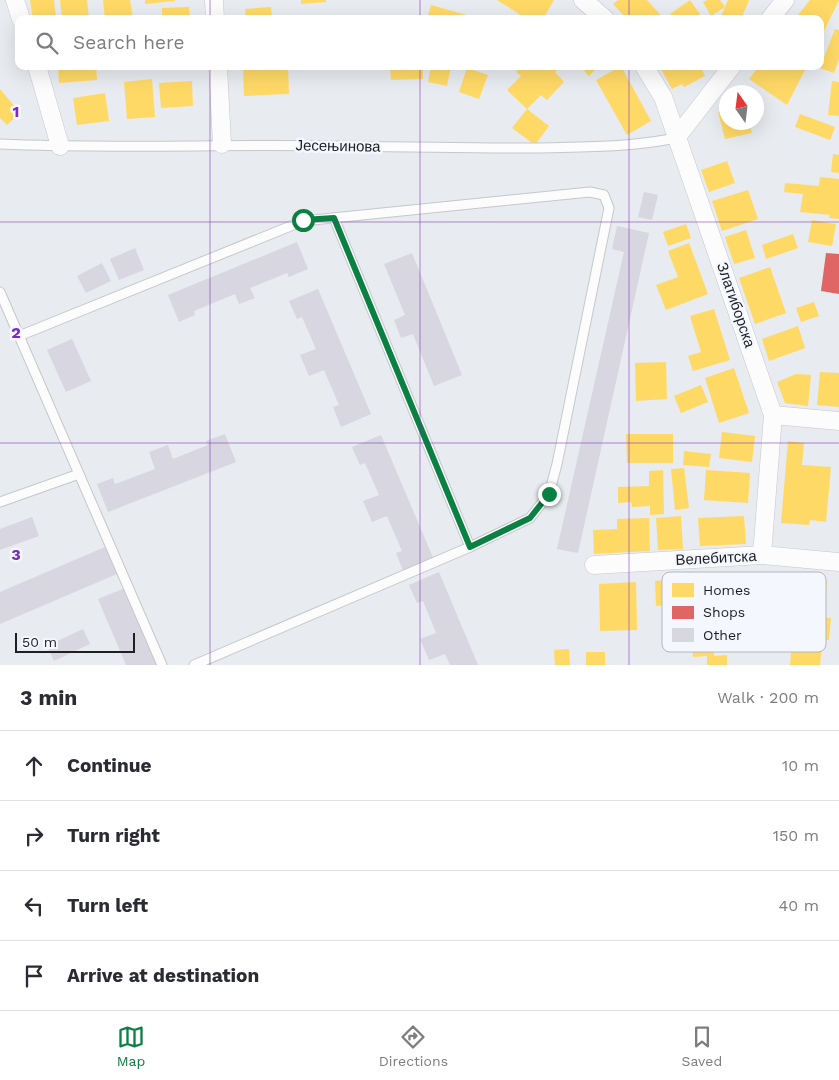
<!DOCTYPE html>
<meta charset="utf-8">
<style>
:root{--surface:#fff;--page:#f2f2f3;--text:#2b2b33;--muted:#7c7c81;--line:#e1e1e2;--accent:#0b8043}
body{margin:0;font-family:"Work Sans",sans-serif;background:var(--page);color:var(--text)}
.compass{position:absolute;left:719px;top:85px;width:45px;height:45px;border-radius:50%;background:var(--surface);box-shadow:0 5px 20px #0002;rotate:346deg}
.scale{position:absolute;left:15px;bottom:12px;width:120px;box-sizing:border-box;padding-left:5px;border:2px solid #1e1f22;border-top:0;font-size:14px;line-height:18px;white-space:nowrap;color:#1e1f22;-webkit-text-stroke:4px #f4f7fe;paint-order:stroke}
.stop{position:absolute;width:15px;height:15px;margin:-11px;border:4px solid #0b8043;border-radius:50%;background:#fff}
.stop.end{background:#0b8043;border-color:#fff;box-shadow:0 1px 5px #0008}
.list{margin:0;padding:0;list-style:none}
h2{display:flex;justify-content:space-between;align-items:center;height:65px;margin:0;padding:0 20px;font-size:21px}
h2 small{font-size:16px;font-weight:400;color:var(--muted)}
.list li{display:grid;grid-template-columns:32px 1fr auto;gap:15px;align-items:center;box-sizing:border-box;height:70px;padding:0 20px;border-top:1px solid var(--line)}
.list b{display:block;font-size:19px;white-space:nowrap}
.list em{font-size:16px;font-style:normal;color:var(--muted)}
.icon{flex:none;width:28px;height:28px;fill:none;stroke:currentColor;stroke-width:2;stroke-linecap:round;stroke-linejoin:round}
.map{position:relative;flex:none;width:839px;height:665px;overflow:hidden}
.search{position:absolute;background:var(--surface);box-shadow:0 5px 20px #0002;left:15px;right:15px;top:15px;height:55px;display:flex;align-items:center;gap:12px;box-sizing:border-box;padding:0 18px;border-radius:10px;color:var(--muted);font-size:19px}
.sheet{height:345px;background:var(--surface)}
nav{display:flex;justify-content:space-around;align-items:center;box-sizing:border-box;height:70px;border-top:1px solid var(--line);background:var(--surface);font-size:14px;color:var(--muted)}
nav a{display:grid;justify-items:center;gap:2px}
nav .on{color:var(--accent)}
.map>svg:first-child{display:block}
.homes{fill:#ffd966}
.shops{fill:#e06666}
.building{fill:#d8d6e1}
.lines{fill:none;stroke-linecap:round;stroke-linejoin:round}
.lane-casing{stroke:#c5c7ca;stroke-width:11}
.street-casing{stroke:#c5c7ca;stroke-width:19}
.lane{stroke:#fcfcfd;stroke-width:9}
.street{stroke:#fcfcfd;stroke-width:18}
.route{stroke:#0b8043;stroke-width:6}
.grid{fill:none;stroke:#7b2cbf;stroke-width:1;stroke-opacity:0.55}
.labels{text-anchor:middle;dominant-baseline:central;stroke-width:5;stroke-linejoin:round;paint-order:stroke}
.street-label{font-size:15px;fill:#1e1f22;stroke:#f4f7fe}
.key{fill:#f4f7fe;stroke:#b4b6bc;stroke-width:1}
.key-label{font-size:14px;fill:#1e1f22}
.grid-label{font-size:16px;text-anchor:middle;font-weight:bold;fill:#7b2cbf;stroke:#f4f7fe;stroke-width:5;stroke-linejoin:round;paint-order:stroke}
</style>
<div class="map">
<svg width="839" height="665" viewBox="0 0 839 665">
<rect width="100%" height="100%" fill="#e8ebef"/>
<g class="homes">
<polygon points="30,0 54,0 56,19 33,19"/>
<polygon points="60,0 87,0 89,19 62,19"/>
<polygon points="103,0 130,0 133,18 105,19"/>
<polygon points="145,0 175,0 175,1 145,4"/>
<polygon points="301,0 326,0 326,2 301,4"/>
<polygon points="497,0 554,0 543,19 527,19"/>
<polygon points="618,0 647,0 664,19 627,19 613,4"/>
<polygon points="690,0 700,14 694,19 674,19 670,14"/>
<polygon points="707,0 720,0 725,7 728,0 749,0 741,19 720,18 725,7 711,16 703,2"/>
<polygon points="810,0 839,0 820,39 820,19 795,19"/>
<polygon points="431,5 477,18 477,19 427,19"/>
<polygon points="189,7 190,19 162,19 162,8"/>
<polygon points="271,7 272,19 246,19 245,9"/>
<polygon points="835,29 839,30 839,59 834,73 820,68"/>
<polygon points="58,66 96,66 97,80 59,83"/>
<polygon points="243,66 288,66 289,94 244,96"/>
<polygon points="390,66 423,66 423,79 391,80"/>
<polygon points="431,66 451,66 447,86 428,82"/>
<polygon points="521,66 561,66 555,72 564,82 547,100 541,95 527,109 507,90 521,76 516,72"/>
<polygon points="580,66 599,66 589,76"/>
<polygon points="621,66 651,121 627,135 596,80"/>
<polygon points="667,66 700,66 705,76 684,87 682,84 672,89 661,69"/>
<polygon points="759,66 807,66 787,105 749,79"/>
<polygon points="467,68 488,75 479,99 459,92"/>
<polygon points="152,79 155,117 127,119 124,82"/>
<polygon points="192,81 193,106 161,108 159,83"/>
<polygon points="832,81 839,82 839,116 828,115"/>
<polygon points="0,89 20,113 7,125 0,118"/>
<polygon points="105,93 109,121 77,125 73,98"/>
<polygon points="527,109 549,126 535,145 512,128"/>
<polygon points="726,110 726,122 749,122 752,133 725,139 718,112"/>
<polygon points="800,114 835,127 830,140 795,127"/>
<polygon points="833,154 839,155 839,173 831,172"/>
<polygon points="727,161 735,183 709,192 701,170"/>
<polygon points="820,177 839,179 839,219 829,218 830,215 800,212 803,194 784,192 785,183 819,186"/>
<polygon points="748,190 758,219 722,231 712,201"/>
<polygon points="812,220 836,224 832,246 808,242"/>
<polygon points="686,224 691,238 668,246 663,232"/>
<polygon points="746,230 755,258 734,264 725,237"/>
<polygon points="793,234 798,248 766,259 762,245"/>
<polygon points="689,243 708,294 666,310 656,285 678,277 668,251"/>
<polygon points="770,267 786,313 755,324 739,278"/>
<polygon points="814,302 819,316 801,322 796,308"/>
<polygon points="714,309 730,360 693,371 688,356 701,352 690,316"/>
<polygon points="798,326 805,348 769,361 762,339"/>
<polygon points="666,362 667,399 636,401 635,363"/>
<polygon points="734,368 749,413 719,423 705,378"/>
<polygon points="820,372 839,373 839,407 817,405"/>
<polygon points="796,374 811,375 808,406 785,403 777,382"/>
<polygon points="701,385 708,402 681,413 674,396"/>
<polygon points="722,432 755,436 752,462 719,458"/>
<polygon points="626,434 673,434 673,463 627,463"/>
<polygon points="788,441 804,443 802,465 831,467 826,522 810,520 809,525 781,523"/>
<polygon points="684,451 711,454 709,467 683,465"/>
<polygon points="684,468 689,508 675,510 671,469"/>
<polygon points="663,470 664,514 650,515 650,506 632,507 631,502 618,503 618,487 649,486 649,471"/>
<polygon points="706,470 750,473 748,503 704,500"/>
<polygon points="681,516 683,549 658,550 656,518"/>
<polygon points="744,516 746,544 700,546 698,518"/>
<polygon points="649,518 650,551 594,554 593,530 617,529 617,519"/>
<polygon points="770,577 827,581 825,610 768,606"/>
<polygon points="682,579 684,604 656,606 655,581"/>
<polygon points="636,582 637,630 600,631 599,584"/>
<polygon points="808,616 831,618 829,640 806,638"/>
<polygon points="677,622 691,622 692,628 725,626 726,642 714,642 714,656 727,655 727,665 707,665 707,656 693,657 692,644 678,644"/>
<polygon points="792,642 822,644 820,665 790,665"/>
<polygon points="569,649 570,665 555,665 554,650"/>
<rect x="586" y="652" width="19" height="13"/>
</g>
<polygon class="shops" points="826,253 839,254 839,294 821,291"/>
<g class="building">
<polygon points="644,192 658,195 652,220 638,217"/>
<polygon points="617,226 649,233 578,553 557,549 624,252 612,249"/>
<polygon points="297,242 308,269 289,277 287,273 250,288 255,298 239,304 235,294 194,311 195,315 179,322 168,295"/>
<polygon points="135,248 144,270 119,280 110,259"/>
<polygon points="412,253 462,375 434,386 413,334 401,338 394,320 405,315 384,264"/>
<polygon points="102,263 111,281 86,293 77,276"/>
<polygon points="318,289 371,414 341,427 333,407 339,405 324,370 309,376 300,355 316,349 302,317 297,319 289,301"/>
<polygon points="72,339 91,381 66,392 47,350"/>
<polygon points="225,434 236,462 108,512 97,484 113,478 115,484 155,469 149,452 168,445 173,459 208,445 206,441"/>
<polygon points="381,435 434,560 404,573 396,553 402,551 387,516 372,522 363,501 379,495 365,463 360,465 352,447"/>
<polygon points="32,517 39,536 0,550 0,529"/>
<polygon points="105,547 117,574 0,624 0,592"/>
<polygon points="439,572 478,665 450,665 445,654 429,660 420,639 436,633 423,601 417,603 409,585"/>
<polygon points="125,588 158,665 126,665 98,599"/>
<polygon points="83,629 90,644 54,661 47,646"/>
</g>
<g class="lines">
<g class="lane-casing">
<g id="lane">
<path d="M 0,144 C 111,149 222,144 333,146 C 398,147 464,148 529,148 C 578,147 627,148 676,138"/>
<polyline points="334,218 470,547"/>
<polyline points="0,292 162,665"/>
<polyline points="19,336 303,221 590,192 604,195 609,208 557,464 549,494 530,518 470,547 194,665"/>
<polyline points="0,502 79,474"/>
</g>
</g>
<g class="street-casing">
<g id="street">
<polyline points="15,0 21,19"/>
<polyline points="214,0 215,19"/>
<polyline points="583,0 605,19"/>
<polyline points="770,19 785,0"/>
<polyline points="37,66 60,146"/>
<polyline points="218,66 222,144"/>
<polyline points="644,66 663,97 773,415 762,555"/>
<polyline points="676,138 732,66"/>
<polyline points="773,415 839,421"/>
<polyline points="594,565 762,555 839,562"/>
</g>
</g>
<use href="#lane" class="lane"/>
<use href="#street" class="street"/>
</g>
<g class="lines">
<polyline class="route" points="303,220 334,218 470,547 530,518 549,494"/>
</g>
<path class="grid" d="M 210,0 L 210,19M 420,0 L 420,19M 629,0 L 629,19M 210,66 L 210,665M 420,66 L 420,665M 629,66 L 629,665M 0,222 L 839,222M 0,443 L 839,443"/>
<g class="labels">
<g class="street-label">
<text transform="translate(338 146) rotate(1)">Јесењинова</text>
<text transform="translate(736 305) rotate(71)">Златиборска</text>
<text transform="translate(716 558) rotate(-3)">Велебитска</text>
</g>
</g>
<rect x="662" y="572" width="164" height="80" rx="8" class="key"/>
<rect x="672" y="583" width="22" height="14" fill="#ffd966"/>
<rect x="672" y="606" width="22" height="13" fill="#e06666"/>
<rect x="672" y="628" width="22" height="14" fill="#d8d6e1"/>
<g class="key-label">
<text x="703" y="595">Homes</text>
<text x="703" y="617">Shops</text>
<text x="703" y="640">Other</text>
</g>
<g class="grid-label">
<text x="16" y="117">1</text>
<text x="16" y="338">2</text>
<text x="16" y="560">3</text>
</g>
</svg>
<svg class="compass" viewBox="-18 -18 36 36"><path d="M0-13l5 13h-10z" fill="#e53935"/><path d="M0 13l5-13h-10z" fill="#7c7c81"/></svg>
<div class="scale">50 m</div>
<div class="stop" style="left:303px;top:220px"></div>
<div class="stop end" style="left:549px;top:494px"></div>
<div class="search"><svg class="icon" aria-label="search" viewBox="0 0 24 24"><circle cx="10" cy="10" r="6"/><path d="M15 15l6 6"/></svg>Search here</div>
</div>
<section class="sheet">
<h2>3 min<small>Walk · 200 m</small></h2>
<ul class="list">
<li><svg class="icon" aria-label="ahead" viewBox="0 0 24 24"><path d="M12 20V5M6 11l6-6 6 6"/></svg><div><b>Continue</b></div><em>10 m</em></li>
<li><svg class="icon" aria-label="right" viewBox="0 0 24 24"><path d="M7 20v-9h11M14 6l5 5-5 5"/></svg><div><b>Turn right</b></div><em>150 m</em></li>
<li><svg class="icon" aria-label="left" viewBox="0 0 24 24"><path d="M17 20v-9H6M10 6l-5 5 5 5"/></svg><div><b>Turn left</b></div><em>40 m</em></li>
<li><svg class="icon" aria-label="arrive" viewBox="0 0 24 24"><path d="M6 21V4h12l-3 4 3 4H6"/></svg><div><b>Arrive at destination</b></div></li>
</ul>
</section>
<nav>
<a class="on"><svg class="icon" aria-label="map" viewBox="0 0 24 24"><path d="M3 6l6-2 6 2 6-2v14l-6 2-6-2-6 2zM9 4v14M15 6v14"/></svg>Map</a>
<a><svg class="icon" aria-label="directions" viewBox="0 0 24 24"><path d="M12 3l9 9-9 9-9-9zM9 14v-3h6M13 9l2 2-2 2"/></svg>Directions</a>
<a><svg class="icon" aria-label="saved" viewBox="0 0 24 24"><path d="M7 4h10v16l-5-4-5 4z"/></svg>Saved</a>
</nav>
